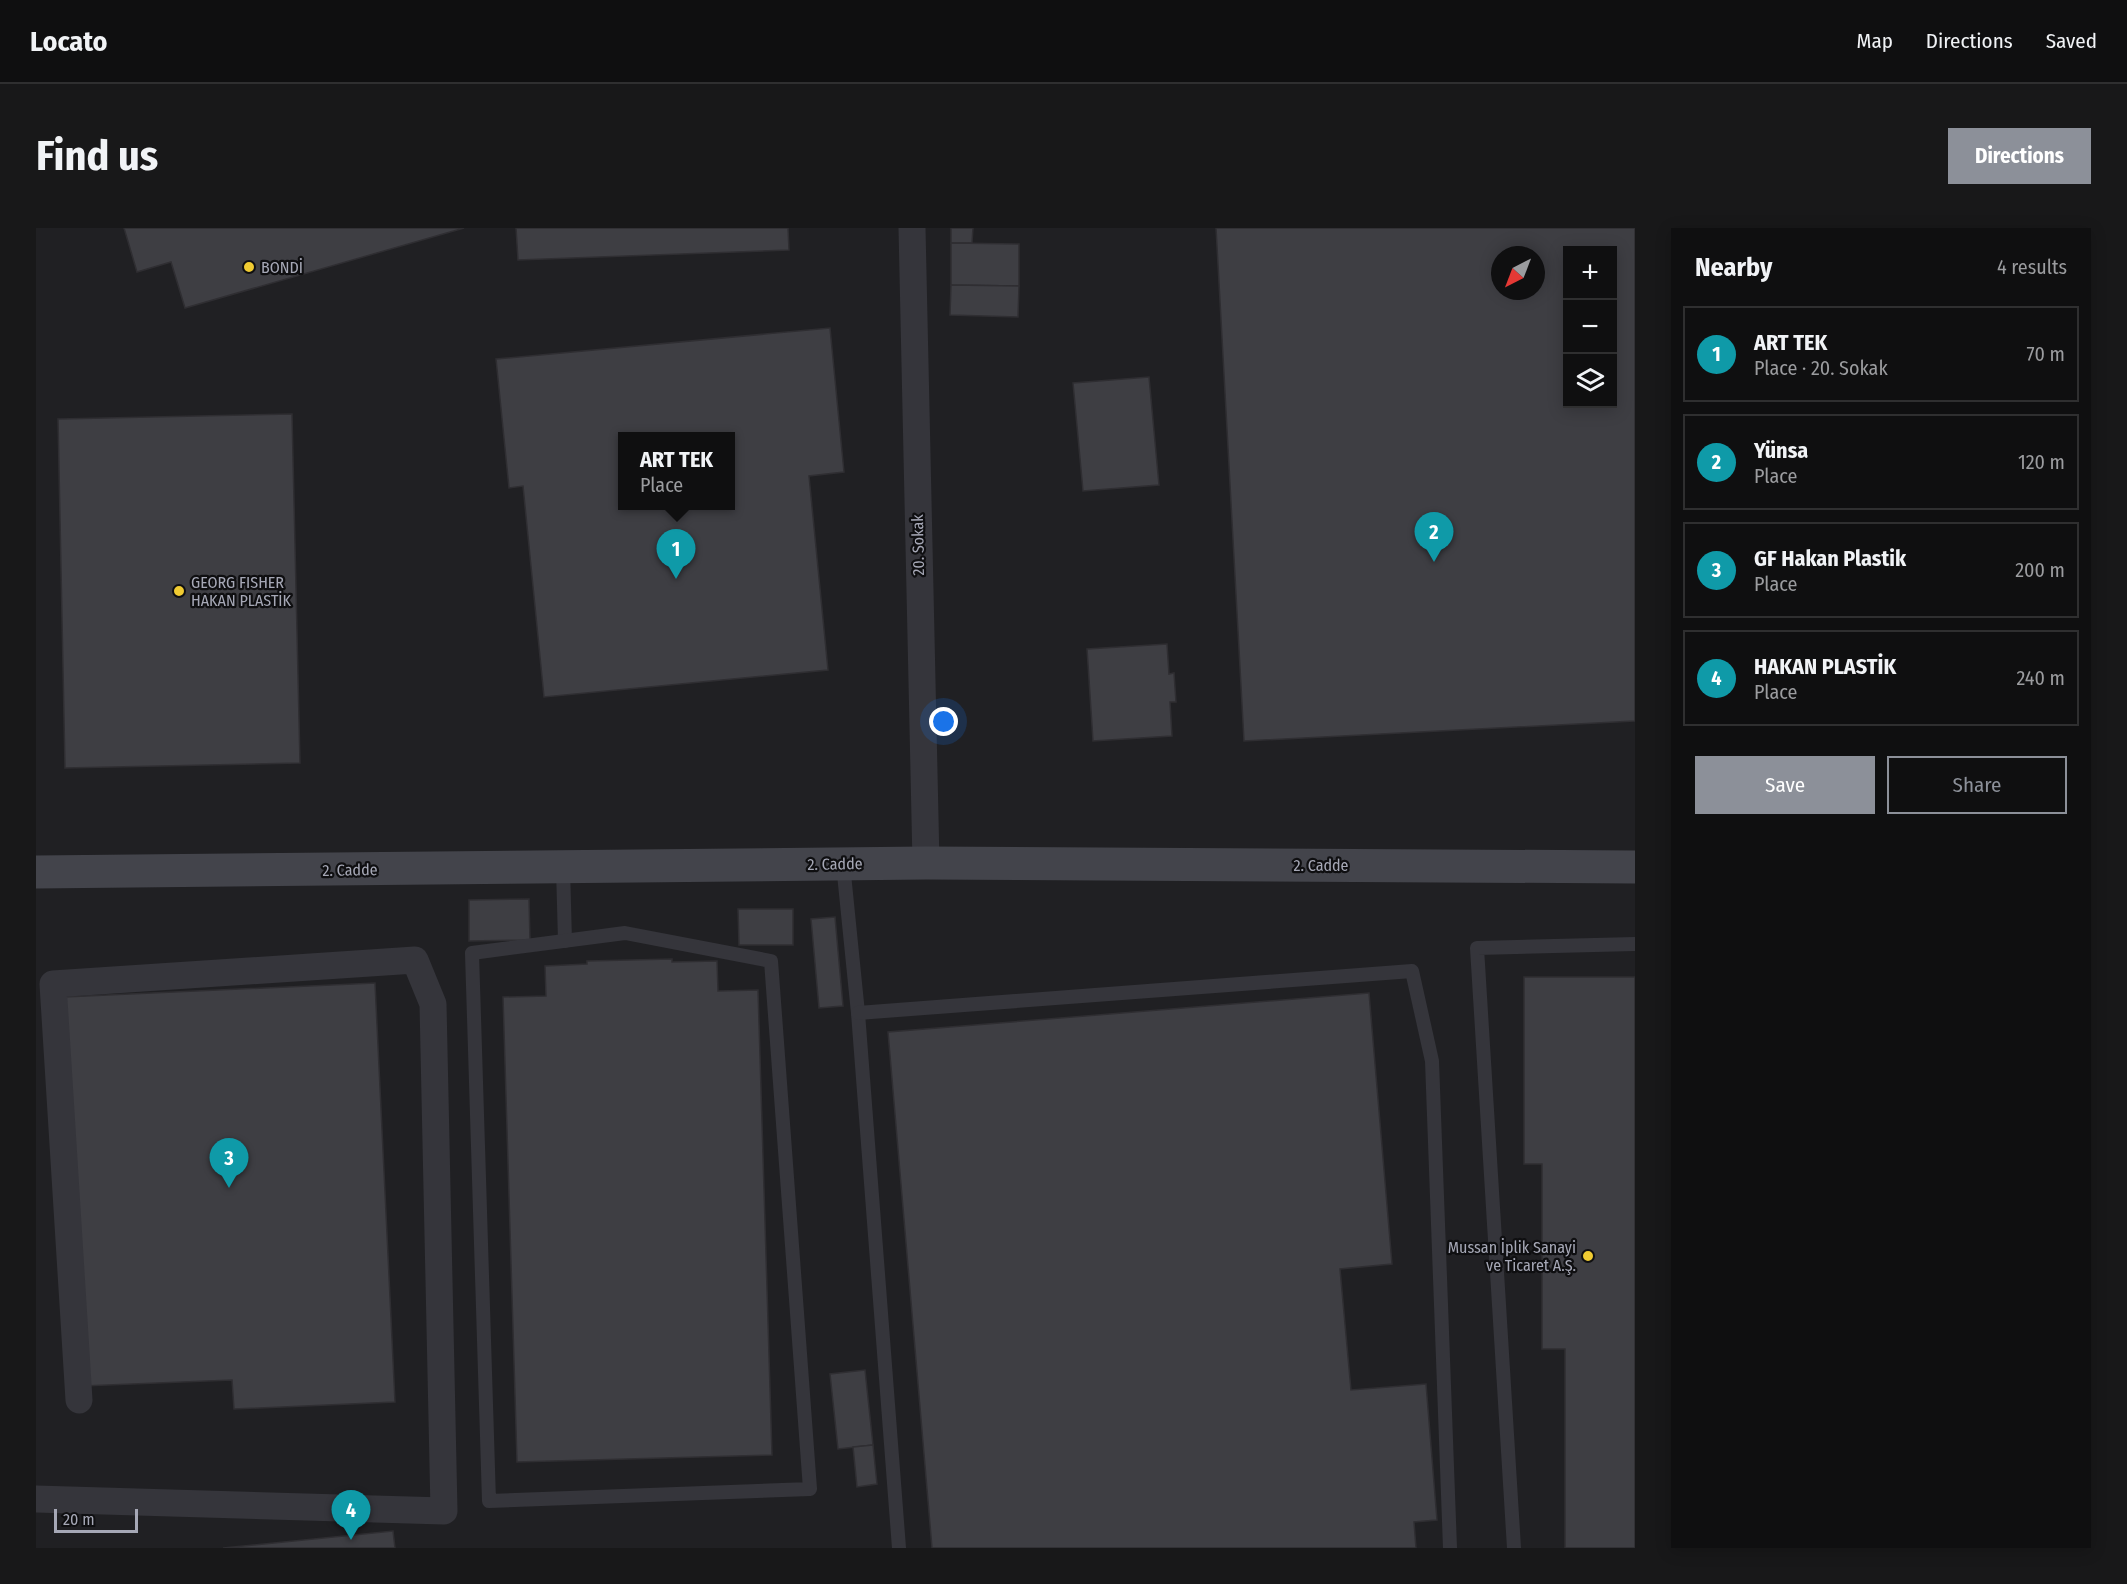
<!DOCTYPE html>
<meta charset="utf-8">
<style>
:root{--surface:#0f0f10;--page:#181819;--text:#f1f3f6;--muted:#9b9c9f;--line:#2f2f30;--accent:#8c9099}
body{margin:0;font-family:"Fira Sans Condensed",sans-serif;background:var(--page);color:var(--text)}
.controls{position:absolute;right:18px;top:18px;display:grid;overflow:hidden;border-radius:0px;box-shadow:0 3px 15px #0003}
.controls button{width:54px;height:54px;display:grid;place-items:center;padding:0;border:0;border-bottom:2px solid var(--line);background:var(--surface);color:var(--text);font:30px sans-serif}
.compass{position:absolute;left:1455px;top:18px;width:54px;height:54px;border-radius:50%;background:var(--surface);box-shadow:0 3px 15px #0003;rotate:222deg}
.scale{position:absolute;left:18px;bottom:15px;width:84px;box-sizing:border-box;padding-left:6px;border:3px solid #a6a8b6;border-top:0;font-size:16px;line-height:21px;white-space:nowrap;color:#a6a8b6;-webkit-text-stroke:4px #0f0f11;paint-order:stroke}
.you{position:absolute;left:908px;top:494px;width:21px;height:21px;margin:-15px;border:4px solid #fff;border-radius:50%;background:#1a73e8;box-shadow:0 0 0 9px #1a73e833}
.badge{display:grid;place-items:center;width:39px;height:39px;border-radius:50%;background:var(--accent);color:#fff;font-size:20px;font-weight:700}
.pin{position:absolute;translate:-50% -50px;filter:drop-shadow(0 2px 3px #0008)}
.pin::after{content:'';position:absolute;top:32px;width:21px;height:18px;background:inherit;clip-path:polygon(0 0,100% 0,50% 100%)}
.popup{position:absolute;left:582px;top:204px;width:117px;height:78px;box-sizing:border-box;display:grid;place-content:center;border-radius:0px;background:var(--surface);filter:drop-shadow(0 2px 4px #0005);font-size:20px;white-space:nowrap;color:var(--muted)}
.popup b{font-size:22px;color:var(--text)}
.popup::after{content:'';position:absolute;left:50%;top:100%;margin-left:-12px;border:12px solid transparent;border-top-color:var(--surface)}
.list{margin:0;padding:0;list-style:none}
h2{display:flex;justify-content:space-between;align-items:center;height:78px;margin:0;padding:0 24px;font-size:26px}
h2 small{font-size:20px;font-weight:400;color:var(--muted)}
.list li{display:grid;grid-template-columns:39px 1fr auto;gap:18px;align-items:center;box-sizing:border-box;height:96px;margin:0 12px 12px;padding:0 12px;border:2px solid var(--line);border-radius:0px}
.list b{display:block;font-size:22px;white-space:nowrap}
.list p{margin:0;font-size:20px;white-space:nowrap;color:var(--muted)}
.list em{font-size:20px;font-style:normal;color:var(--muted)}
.actions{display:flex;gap:12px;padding:18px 24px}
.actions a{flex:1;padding:14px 0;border:2px solid var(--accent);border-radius:0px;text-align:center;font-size:21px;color:var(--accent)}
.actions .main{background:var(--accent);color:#fff}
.icon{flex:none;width:33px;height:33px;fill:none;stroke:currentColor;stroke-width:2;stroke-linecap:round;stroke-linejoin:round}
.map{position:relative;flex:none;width:1599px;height:1320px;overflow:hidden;border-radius:0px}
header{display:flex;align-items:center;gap:36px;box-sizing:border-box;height:84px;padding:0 30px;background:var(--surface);border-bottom:2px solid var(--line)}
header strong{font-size:28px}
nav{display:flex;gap:33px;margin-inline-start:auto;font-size:21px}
.intro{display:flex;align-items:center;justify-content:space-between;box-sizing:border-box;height:144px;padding:0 36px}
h1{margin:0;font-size:42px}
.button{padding:15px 27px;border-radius:0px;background:var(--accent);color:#fff;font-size:21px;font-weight:700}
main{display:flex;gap:36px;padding:0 36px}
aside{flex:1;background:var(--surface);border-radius:0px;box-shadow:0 3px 15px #0003}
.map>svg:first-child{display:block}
.built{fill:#202023;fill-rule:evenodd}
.building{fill:#3e3e43;stroke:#2f2e32;stroke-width:1.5;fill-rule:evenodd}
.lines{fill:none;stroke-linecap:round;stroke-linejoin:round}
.lane{stroke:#35353b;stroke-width:14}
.street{stroke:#35353b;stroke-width:27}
.secondary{stroke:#43444b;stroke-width:33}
.poi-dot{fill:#f0cb32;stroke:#0f0f11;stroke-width:2}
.labels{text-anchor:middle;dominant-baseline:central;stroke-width:4.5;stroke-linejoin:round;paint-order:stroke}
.poi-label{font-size:16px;fill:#a6a8b6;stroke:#0f0f11;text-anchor:start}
.street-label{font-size:16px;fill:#a6a8b6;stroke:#0f0f11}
</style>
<header>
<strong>Locato</strong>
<nav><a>Map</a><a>Directions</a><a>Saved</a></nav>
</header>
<div class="intro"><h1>Find us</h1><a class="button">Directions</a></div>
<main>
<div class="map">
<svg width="1599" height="1320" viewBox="0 0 1599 1320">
<rect width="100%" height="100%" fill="#141416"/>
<path class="built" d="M 0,0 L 1599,0 L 1599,1320 L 0,1320 ZM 1532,22 L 1576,22 L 1576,176 L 1532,176 ZM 1464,27 L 1500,27 L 1500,63 L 1464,63 ZM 586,208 L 694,208 L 694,278 L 586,278 Z"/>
<g class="building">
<polygon points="88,0 428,0 149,80 135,34 101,44"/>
<polygon points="480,0 752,0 753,22 482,32"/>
<polygon points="915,0 937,0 936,15 915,15"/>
<path d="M 1180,0 L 1599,0 L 1599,493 L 1208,513 ZM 1532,22 L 1576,22 L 1576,176 L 1532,176 ZM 1464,27 L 1500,27 L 1500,63 L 1464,63 Z"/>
<polygon points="915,15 983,16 983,58 915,57"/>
<polygon points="915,57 983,58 982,89 914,87"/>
<path d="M 794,100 L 808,244 L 773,248 L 792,442 L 508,469 L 487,258 L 473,260 L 460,131 ZM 586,208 L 694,208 L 694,278 L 586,278 Z"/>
<polygon points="1113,149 1123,257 1047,263 1037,155"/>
<polygon points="256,186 264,535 29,540 22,191"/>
<polygon points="1131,416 1133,446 1138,445 1140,474 1134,474 1136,508 1057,513 1051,421"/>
<polygon points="493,671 494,712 433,713 433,672"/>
<polygon points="702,681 757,681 757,717 703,717"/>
<polygon points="799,689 807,778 783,780 775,691"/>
<polygon points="636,731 636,734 681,733 682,763 722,762 736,1227 481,1234 467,769 510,768 509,738 551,736 551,733"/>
<polygon points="1488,749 1599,749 1599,1320 1529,1320 1529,1121 1506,1121 1506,936 1488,936"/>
<polygon points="339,755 359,1174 198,1181 196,1152 47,1158 28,769"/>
<polygon points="1333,765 1356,1036 1304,1041 1315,1162 1390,1156 1401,1292 1378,1294 1380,1320 896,1320 852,804"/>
<polygon points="829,1142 837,1217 802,1221 794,1146"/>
<polygon points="837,1217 841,1256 821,1259 817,1219"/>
<polygon points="357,1303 359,1320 187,1320"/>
</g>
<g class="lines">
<g class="lane">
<polyline points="807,636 822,785 863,1320"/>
<polyline points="527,640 529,713"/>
<polygon points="589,705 735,733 774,1261 453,1273 436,725"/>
<polyline points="822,785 1376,743 1396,833 1414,1320"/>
<polyline points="1478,1320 1441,720 1599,716"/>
</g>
<g class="street">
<polyline points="876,0 890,635"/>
<polyline points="0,1271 408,1283 397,776 379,732 17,756 43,1172"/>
</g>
<polyline class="secondary" points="0,644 890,635 1599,639"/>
</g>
<g class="poi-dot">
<circle cx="213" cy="39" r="6"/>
<circle cx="143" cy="363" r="6"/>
<circle cx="1552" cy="1028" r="6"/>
</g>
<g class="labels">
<g class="poi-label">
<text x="225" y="39">BONDİ</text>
<text x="155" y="354">GEORG FISHER<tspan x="155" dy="18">HAKAN PLASTİK</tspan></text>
<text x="1540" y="1019" text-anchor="end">Mussan İplik Sanayi<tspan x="1540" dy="18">ve Ticaret A.Ş.</tspan></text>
</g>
<g class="street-label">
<text transform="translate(882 317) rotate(-91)">20. Sokak</text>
<text transform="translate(799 636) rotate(-1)">2. Cadde</text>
<text x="1285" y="637">2. Cadde</text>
<text transform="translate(314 642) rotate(-1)">2. Cadde</text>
</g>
</g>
</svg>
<div class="controls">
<button>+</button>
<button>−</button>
<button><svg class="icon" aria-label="layers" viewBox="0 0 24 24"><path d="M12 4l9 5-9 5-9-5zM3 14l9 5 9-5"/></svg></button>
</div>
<svg class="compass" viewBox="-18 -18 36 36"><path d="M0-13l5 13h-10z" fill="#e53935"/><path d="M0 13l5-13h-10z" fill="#9b9c9f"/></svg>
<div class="scale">20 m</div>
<div class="you"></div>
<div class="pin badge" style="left:640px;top:351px;background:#0f9aa8">1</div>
<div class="popup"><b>ART TEK</b>Place</div>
<div class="pin badge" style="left:1398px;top:334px;background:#0f9aa8">2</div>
<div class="pin badge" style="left:193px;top:960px;background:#0f9aa8">3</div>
<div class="pin badge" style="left:315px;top:1312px;background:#0f9aa8">4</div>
</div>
<aside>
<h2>Nearby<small>4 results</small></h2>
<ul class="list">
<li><span class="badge" style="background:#0f9aa8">1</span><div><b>ART TEK</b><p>Place · 20. Sokak</p></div><em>70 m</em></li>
<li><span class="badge" style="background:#0f9aa8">2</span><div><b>Yünsa</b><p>Place</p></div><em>120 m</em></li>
<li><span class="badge" style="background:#0f9aa8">3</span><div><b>GF Hakan Plastik</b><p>Place</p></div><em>200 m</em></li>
<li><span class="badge" style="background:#0f9aa8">4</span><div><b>HAKAN PLASTİK</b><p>Place</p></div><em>240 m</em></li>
</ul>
<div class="actions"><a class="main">Save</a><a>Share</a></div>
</aside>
</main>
